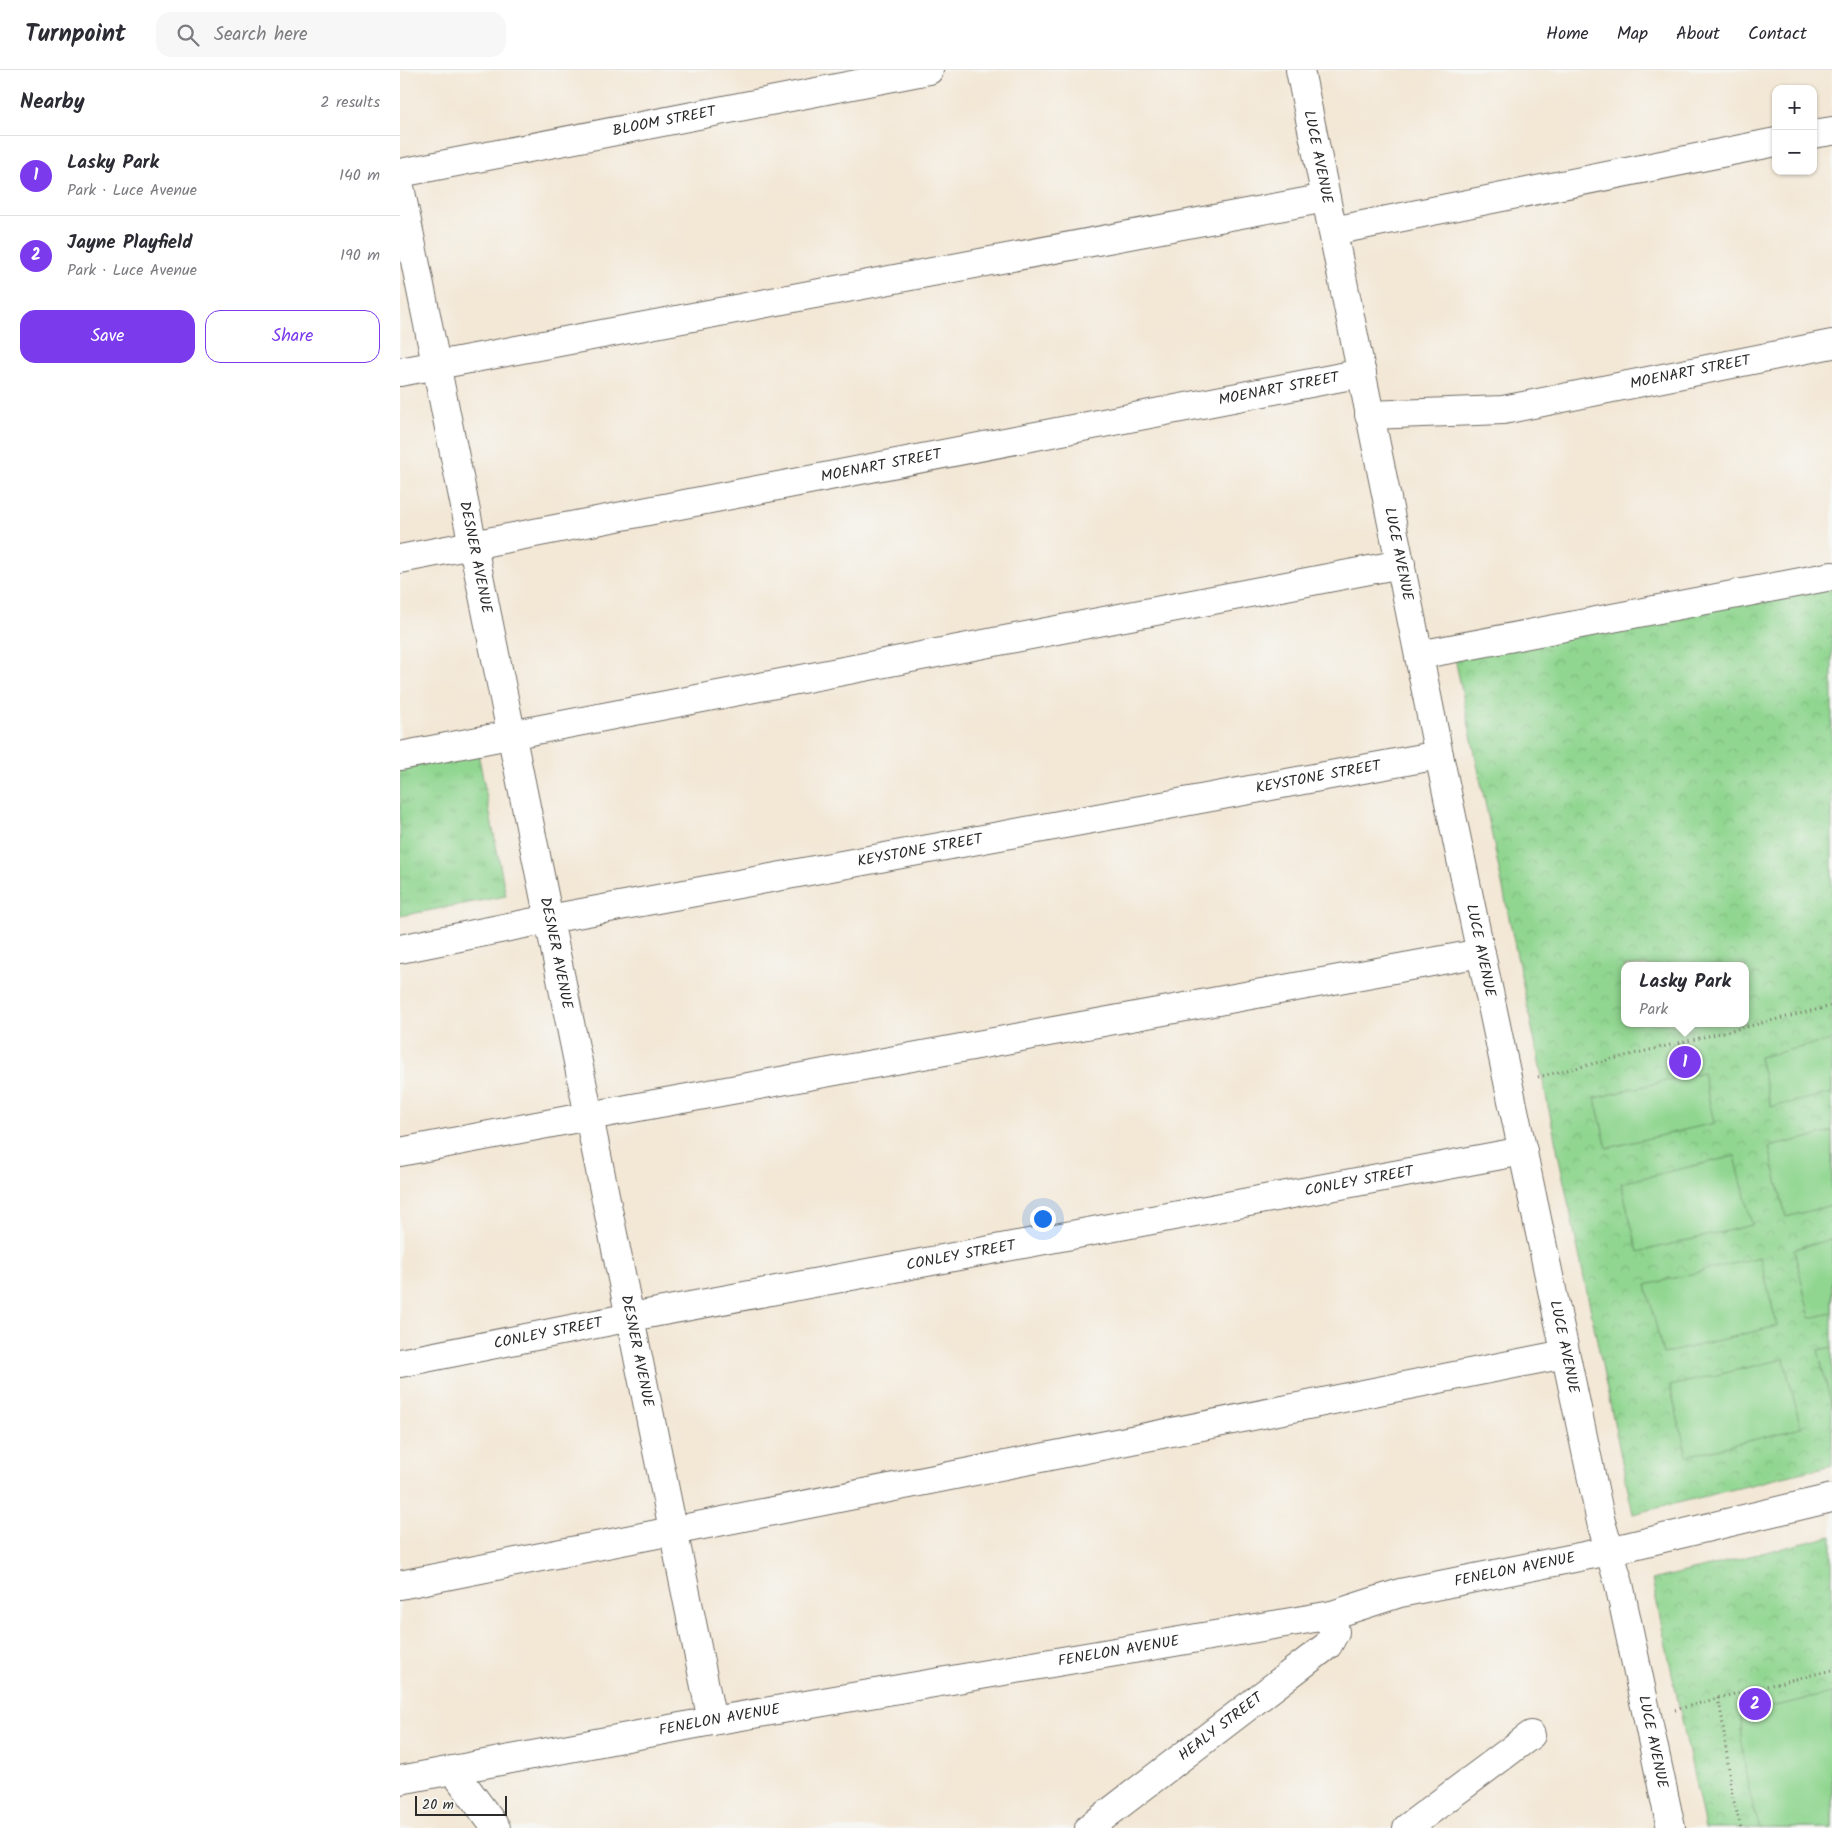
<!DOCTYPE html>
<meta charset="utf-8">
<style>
:root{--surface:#fff;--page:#f7f7f7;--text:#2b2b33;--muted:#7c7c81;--line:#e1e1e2;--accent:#7c3aed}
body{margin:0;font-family:Kalam,sans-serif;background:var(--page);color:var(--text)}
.controls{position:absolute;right:15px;top:15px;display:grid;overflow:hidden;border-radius:10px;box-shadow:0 1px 4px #0004}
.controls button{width:45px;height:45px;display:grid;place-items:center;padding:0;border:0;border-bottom:1px solid var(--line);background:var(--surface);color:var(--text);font:25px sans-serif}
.scale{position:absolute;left:15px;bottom:12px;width:92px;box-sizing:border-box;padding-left:5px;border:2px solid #2b2b2b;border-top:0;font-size:14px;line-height:18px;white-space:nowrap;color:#2b2b2b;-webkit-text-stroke:4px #f6f6f2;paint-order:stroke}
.you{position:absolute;left:642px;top:1148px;width:18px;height:18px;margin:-12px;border:4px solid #fff;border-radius:50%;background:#1a73e8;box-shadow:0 0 0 8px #1a73e833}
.badge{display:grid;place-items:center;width:32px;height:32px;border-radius:50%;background:var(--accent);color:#fff;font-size:16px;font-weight:700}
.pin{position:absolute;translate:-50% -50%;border:2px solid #fff;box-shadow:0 1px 5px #0006}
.popup{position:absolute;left:1221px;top:892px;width:128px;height:65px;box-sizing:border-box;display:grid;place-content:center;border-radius:10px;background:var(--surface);filter:drop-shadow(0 1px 4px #0005);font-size:16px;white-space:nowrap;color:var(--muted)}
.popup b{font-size:19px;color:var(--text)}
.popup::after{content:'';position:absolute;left:50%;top:100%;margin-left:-10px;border:10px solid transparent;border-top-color:var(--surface)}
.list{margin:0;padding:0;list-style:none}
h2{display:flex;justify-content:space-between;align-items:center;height:65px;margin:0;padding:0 20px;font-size:21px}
h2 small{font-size:16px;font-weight:400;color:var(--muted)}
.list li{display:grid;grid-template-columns:32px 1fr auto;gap:15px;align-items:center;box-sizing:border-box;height:80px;padding:0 20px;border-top:1px solid var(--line)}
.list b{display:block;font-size:19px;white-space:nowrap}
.list p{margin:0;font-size:16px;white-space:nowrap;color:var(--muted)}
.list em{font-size:16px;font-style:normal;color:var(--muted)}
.actions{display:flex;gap:10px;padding:15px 20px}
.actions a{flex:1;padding:11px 0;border:1px solid var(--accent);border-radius:15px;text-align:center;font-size:18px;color:var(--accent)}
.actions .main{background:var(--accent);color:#fff}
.icon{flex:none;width:28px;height:28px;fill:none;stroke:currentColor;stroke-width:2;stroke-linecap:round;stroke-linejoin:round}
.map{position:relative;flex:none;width:1432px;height:1758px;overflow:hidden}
header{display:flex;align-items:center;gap:30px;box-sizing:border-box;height:70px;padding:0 25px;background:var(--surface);border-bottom:1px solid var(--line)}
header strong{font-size:24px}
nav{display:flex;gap:28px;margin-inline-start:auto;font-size:18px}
.search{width:350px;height:45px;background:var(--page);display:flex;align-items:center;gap:12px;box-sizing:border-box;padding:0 18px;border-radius:15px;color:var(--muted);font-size:19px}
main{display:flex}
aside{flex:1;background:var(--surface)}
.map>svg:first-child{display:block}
.grass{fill:url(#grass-tufts);stroke:#5e805e}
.park{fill:url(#park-crowns);stroke:#5e805e;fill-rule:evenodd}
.garden{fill:#90d690;stroke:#5e805e}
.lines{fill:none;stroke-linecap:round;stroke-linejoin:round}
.minor-casing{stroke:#716d66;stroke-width:30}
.path{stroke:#716d66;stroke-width:3;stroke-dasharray:1 4;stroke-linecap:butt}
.minor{stroke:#fff;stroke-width:28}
.labels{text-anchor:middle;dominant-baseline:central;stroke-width:4;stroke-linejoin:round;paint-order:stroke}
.street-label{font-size:15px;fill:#2b2b2b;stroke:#f6f6f2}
</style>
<header>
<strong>Turnpoint</strong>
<div class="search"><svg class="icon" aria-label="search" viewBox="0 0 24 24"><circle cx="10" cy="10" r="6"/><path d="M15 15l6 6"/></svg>Search here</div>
<nav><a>Home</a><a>Map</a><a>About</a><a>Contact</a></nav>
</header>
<main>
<aside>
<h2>Nearby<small>2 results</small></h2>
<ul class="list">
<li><span class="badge">1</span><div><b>Lasky Park</b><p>Park · Luce Avenue</p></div><em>140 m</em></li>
<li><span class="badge">2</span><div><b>Jayne Playfield</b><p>Park · Luce Avenue</p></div><em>190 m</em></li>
</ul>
<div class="actions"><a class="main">Save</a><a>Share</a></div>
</aside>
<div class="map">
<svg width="1432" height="1758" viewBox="0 0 1432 1758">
<defs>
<pattern id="grass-tufts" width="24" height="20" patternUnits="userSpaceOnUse" patternTransform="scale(1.25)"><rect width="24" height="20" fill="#90d690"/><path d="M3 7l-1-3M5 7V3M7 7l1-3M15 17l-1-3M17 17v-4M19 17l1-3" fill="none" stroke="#7cb87c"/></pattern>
<pattern id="park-crowns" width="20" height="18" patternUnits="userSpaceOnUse" patternTransform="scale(1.25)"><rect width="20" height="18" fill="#90d690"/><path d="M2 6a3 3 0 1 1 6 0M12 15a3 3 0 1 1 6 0" fill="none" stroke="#7cb87c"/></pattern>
</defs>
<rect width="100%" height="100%" fill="#f6f6f2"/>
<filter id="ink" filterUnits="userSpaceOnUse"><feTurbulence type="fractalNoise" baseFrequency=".02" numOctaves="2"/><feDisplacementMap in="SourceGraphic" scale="10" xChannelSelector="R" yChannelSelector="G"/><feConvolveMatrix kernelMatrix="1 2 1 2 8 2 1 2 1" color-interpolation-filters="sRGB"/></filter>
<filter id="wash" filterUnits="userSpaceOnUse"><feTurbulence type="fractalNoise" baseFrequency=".0096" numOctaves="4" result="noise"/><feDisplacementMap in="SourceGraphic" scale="20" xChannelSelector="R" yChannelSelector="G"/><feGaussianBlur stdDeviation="1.12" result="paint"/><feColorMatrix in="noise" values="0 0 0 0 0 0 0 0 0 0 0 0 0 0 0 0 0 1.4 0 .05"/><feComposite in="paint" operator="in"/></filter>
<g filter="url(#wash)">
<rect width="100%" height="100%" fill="#f3e7d5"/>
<polygon class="grass" points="78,683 106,826 0,846 0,698"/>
<g class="park">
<path d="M 1432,515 L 1432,1395 L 1233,1444 L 1055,588 ZM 1225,896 L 1345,896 L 1345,953 L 1225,953 Z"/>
<polygon points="1432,1466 1432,1758 1305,1758 1252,1510"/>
</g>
<g class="garden">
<polygon points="1432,970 1432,1023 1371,1037 1359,987"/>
<polygon points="1303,1002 1314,1053 1207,1078 1195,1028"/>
<polygon points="1432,1062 1432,1135 1386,1147 1369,1077"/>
<polygon points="1335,1086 1352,1155 1238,1182 1221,1113"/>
<polygon points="1432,1169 1432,1243 1410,1248 1394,1179"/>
<polygon points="1360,1187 1377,1256 1263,1284 1246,1215"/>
<polygon points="1432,1277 1432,1337 1418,1280"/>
<polygon points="1384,1289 1401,1358 1287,1386 1270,1316"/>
<path d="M 1432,1623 L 1432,1758 L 1360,1758 C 1346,1717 1342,1687 1341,1644 Z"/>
</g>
</g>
<g filter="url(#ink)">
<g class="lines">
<g class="minor-casing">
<g id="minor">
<path id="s1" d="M 900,0 L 1039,685 L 1201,1452 L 1219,1514 L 1271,1758"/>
<polyline points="1413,64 1432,61"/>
<path id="s2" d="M 0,103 L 529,0"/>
<path id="s3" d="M 0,117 L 312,1651"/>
<polyline points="933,161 1376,72"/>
<polyline points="0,302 926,128"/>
<path id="s4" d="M 969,345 L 1103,340 L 1432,274"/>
<path id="s5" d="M 0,489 L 962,303"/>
<polyline points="1019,585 1432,506"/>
<polyline points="0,686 1001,494"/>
<path id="s6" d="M 0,879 L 149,849 L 1039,685"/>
<polyline points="0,1082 189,1046 1081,883"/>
<path id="s7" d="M 0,1293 L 231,1247 L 1123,1081"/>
<polyline points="0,1515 1165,1284"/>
<polyline points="53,1700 96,1758"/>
<path id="s8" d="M 0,1710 L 312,1651 L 932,1545 L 1000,1523 L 1209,1481 L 1432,1428"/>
<path id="s9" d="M 689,1758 L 928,1575 L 935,1562 L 932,1545"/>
<polyline points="1007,1758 1131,1665"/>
</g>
</g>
<g class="path">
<polyline points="1138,1007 1432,936"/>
<polyline points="1318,1628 1322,1648 1332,1724 1341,1758"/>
<polyline points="1275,1640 1318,1628 1432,1600"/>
</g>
<use href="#minor" class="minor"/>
</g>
</g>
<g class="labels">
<g class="street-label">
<text stroke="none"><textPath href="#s2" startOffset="269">BLOOM STREET</textPath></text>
<text stroke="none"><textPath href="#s1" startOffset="89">LUCE AVENUE</textPath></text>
<text stroke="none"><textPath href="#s4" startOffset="325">MOENART STREET</textPath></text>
<text stroke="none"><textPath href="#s5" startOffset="895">MOENART STREET</textPath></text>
<text stroke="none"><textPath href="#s5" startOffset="490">MOENART STREET</textPath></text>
<text stroke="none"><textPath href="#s1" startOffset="494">LUCE AVENUE</textPath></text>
<text stroke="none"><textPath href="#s3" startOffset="378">DESNER AVENUE</textPath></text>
<text stroke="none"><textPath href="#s6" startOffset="934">KEYSTONE STREET</textPath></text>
<text stroke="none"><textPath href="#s6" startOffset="529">KEYSTONE STREET</textPath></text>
<text stroke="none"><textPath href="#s1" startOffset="899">LUCE AVENUE</textPath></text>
<text stroke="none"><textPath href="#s3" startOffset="782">DESNER AVENUE</textPath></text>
<text stroke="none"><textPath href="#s7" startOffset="976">CONLEY STREET</textPath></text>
<text stroke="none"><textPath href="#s7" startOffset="571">CONLEY STREET</textPath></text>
<text stroke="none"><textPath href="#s7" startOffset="151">CONLEY STREET</textPath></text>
<text stroke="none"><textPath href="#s1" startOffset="1304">LUCE AVENUE</textPath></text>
<text stroke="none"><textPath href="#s3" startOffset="1188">DESNER AVENUE</textPath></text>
<text stroke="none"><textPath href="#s8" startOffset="1135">FENELON AVENUE</textPath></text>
<text stroke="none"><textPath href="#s8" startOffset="730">FENELON AVENUE</textPath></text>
<text stroke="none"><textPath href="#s8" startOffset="325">FENELON AVENUE</textPath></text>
<text stroke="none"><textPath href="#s9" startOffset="166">HEALY STREET</textPath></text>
<text stroke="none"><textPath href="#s1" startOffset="1709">LUCE AVENUE</textPath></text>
</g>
</g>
</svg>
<div class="controls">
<button>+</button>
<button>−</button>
</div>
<div class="scale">20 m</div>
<div class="you"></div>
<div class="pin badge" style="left:1285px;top:992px">1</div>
<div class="popup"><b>Lasky Park</b>Park</div>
<div class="pin badge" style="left:1355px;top:1634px">2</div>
</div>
</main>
